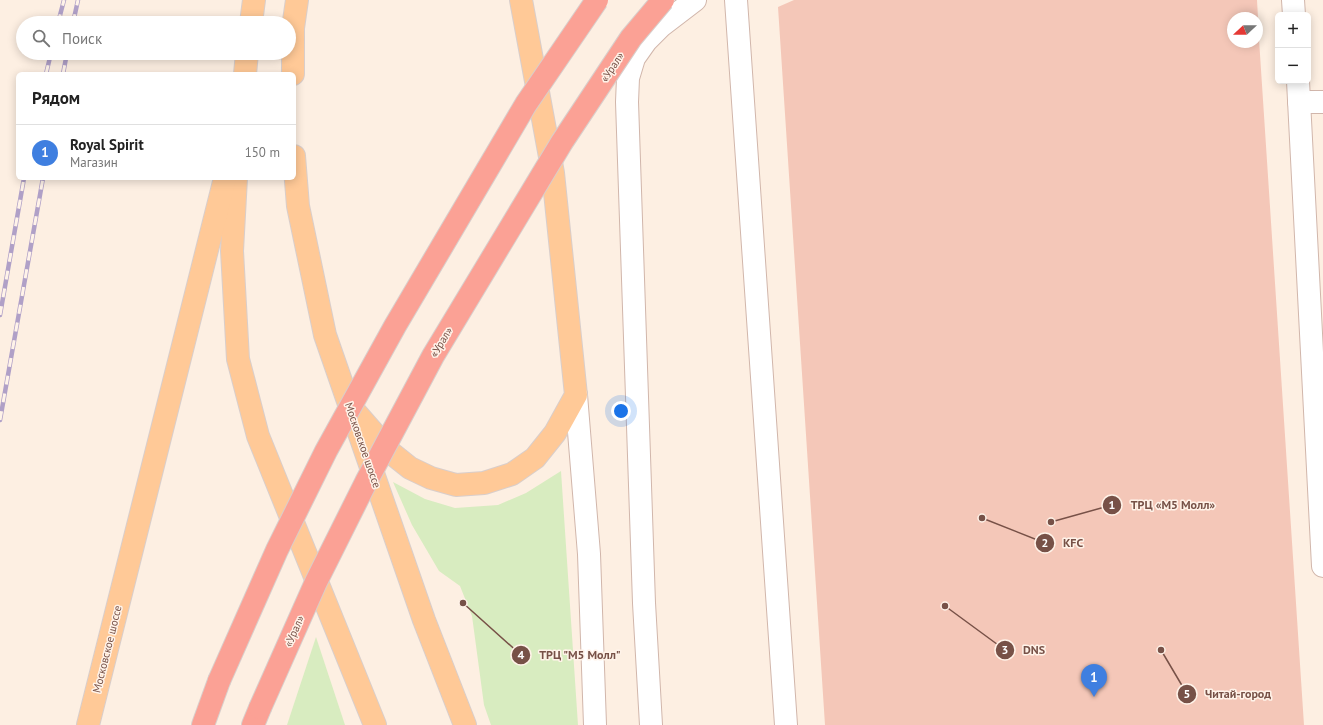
<!DOCTYPE html>
<html lang="ru">
<meta charset="utf-8">
<style>
:root{--surface:#fff;--page:#f6f6f6;--text:#222;--muted:#767676;--line:#e0e0e0;--accent:#ef4d40}
body{margin:0;font-family:"PT Sans",sans-serif;background:var(--page);color:var(--text)}
.controls{position:absolute;right:12px;top:12px;display:grid;overflow:hidden;border-radius:6px;box-shadow:0 2px 10px #0003}
.controls button{width:36px;height:36px;display:grid;place-items:center;padding:0;border:0;border-bottom:1px solid var(--line);background:var(--surface);color:var(--text);font:20px sans-serif}
.compass{position:absolute;left:1227px;top:12px;width:36px;height:36px;border-radius:50%;background:var(--surface);box-shadow:0 2px 10px #0003;rotate:248deg}
.you{position:absolute;left:621px;top:411px;width:14px;height:14px;margin:-10px;border:3px solid #fff;border-radius:50%;background:#1a73e8;box-shadow:0 0 0 6px #1a73e833}
.badge{display:grid;place-items:center;width:26px;height:26px;border-radius:50%;background:var(--accent);color:#fff;font-size:13px;font-weight:700}
.pin{position:absolute;translate:-50% -33px;filter:drop-shadow(0 1px 2px #0008)}
.pin::after{content:'';position:absolute;top:21px;width:14px;height:12px;background:inherit;clip-path:polygon(0 0,100% 0,50% 100%)}
.list{margin:0;padding:0;list-style:none}
h2{display:flex;justify-content:space-between;align-items:center;height:52px;margin:0;padding:0 16px;font-size:17px}
h2 small{font-size:13px;font-weight:400;color:var(--muted)}
.list li{display:grid;grid-template-columns:26px 1fr auto;gap:12px;align-items:center;box-sizing:border-box;height:56px;padding:0 16px;border-top:1px solid var(--line)}
.list b{display:block;font-size:15px;white-space:nowrap}
.list p{margin:0;font-size:13px;white-space:nowrap;color:var(--muted)}
.list em{font-size:13px;font-style:normal;color:var(--muted)}
.icon{flex:none;width:22px;height:22px;fill:none;stroke:currentColor;stroke-width:2;stroke-linecap:round;stroke-linejoin:round}
.map{position:relative;flex:none;width:1323px;height:725px;overflow:hidden}
.search{position:absolute;background:var(--surface);box-shadow:0 2px 10px #0003;left:16px;top:16px;width:280px;height:44px;display:flex;align-items:center;gap:10px;box-sizing:border-box;padding:0 14px;border-radius:22px;color:var(--muted);font-size:15px}
.panel{position:absolute;background:var(--surface);box-shadow:0 2px 10px #0003;left:16px;top:72px;width:280px;height:108px;border-radius:6px}
.map>svg:first-child{display:block}
.green{fill:#d8ecc0}
.building{fill:#f4c7b8}
.lines{fill:none;stroke-linecap:round;stroke-linejoin:round}
.minor-casing{stroke:#d1b6ab;stroke-width:24}
.major-casing{stroke:#d9cecb;stroke-width:24}
.highway-casing{stroke:#d9cecb;stroke-width:24}
.minor{stroke:#fff;stroke-width:22}
.major{stroke:#ffc997;stroke-width:22}
.highway{stroke:#fba195;stroke-width:22}
.rail-casing{stroke:#b0a0c7;stroke-width:4.5}
.rail{stroke:#fff3e9;stroke-width:3;stroke-dasharray:9;stroke-linecap:butt}
.highway-bridge-casing{stroke:#d9cecb;stroke-width:24;stroke-linecap:butt}
.highway-bridge{stroke:#fba195;stroke-width:22}
.labels{text-anchor:middle;dominant-baseline:central;stroke-width:3;stroke-linejoin:round;paint-order:stroke}
.street-label{font-size:11px;fill:#775147;stroke:#fff3e9}
.leader{fill:none;stroke:#775147;stroke-width:1.5}
.callout-dot{fill:#775147;stroke:#fff3e9;stroke-width:1.5}
.mark-label{font-size:12px;text-anchor:middle;font-weight:bold;fill:#fff}
.callout-label{font-size:12px;text-anchor:middle;font-weight:bold;fill:#775147;stroke:#fff3e9;stroke-width:3;stroke-linejoin:round;paint-order:stroke}
</style>
<div class="map">
<svg width="1323" height="725" viewBox="0 0 1323 725">
<rect width="100%" height="100%" fill="#fdefe2"/>
<g class="green">
<polygon points="561,471 578,725 491,725 484,705 472,616 460,586 439,571 412,525 393,482 425,499 455,508 498,505 526,493"/>
<polygon points="316,637 345,725 287,725"/>
</g>
<polygon class="building" points="794,0 1257,0 1258,18 1233,18 1233,42 1257,42 1257,24 1258,24 1304,725 825,725 778,7"/>
<g class="lines">
<g class="minor-casing">
<g id="minor">
<polyline points="736,0 786,725"/>
<polyline points="1293,0 1294,15"/>
<polyline points="1298,81 1323,566"/>
<polyline points="1299,102 1323,102"/>
<polyline points="576,395 589,554 595,725"/>
<polyline points="651,725 644,603 627,102 628,78 634,58 646,41 661,26 695,0"/>
</g>
</g>
<g class="major-casing">
<g id="major">
<polyline points="251,23 254,0"/>
<polyline points="245,74 247,53"/>
<polyline points="293,74 293,28 297,0"/>
<polyline points="294,156 298,206 325,335 424,620 465,725"/>
<polyline points="236,178 232,251 238,359 258,436 375,725"/>
<polyline points="349,405 390,452 410,468 431,478 456,485 484,483 512,474 535,458 555,433 576,395 553,173 521,0"/>
<polyline points="88,725 225,178"/>
</g>
</g>
<g class="highway-casing">
<g id="highway">
<polyline points="203,725 219,681"/>
<polyline points="253,725 260,708"/>
</g>
</g>
<use href="#minor" class="minor"/>
<use href="#major" class="major"/>
<use href="#highway" class="highway"/>
<g class="rail-casing">
<g id="rail">
<polyline points="58,23 64,0"/>
<polyline points="73,23 78,0"/>
<polyline points="46,74 51,53"/>
<polyline points="63,74 67,53"/>
<polyline points="0,315 24,178"/>
<polyline points="0,420 43,178"/>
</g>
</g>
<use href="#rail" class="rail"/>
<g class="highway-bridge-casing">
<g id="highway-bridge">
<polyline points="219,681 277,550 326,451 395,326 526,104 597,0"/>
<polyline points="260,708 316,582 366,482 433,356 562,142 631,38 663,0"/>
</g>
</g>
<use href="#highway-bridge" class="highway-bridge"/>
</g>
<g class="labels">
<g class="street-label">
<text transform="translate(612 67) rotate(-57)">«Урал»</text>
<text transform="translate(441 342) rotate(-59)">«Урал»</text>
<text transform="translate(363 445) rotate(71)">Московское шоссе</text>
<text transform="translate(294 631) rotate(-66)">«Урал»</text>
<text transform="translate(107 649) rotate(-76)">Московское шоссе</text>
</g>
</g>
<path class="leader" d="M1051 522L1112 505M982 518L1045 543M945 606L1005 650M463 603L521 655M1161 650L1187 694"/>
<g class="callout-dot">
<circle cx="1051" cy="522" r="4"/>
<circle cx="982" cy="518" r="4"/>
<circle cx="945" cy="606" r="4"/>
<circle cx="463" cy="603" r="4"/>
<circle cx="1161" cy="650" r="4"/>
<circle cx="1112" cy="505" r="10"/>
<circle cx="1045" cy="543" r="10"/>
<circle cx="1005" cy="650" r="10"/>
<circle cx="521" cy="655" r="10"/>
<circle cx="1187" cy="694" r="10"/>
</g>
<g class="mark-label">
<text x="1112" y="509">1</text>
<text x="1045" y="547">2</text>
<text x="1005" y="654">3</text>
<text x="521" y="659">4</text>
<text x="1187" y="698">5</text>
</g>
<g class="callout-label">
<text x="1173" y="509">ТРЦ «М5 Молл»</text>
<text x="1073" y="547">KFC</text>
<text x="1034" y="654">DNS</text>
<text x="580" y="659">ТРЦ "М5 Молл"</text>
<text x="1238" y="698">Читай-город</text>
</g>
</svg>
<div class="controls">
<button>+</button>
<button>−</button>
</div>
<svg class="compass" viewBox="-18 -18 36 36"><path d="M0-13l5 13h-10z" fill="#e53935"/><path d="M0 13l5-13h-10z" fill="#767676"/></svg>
<div class="you"></div>
<div class="pin badge" style="left:1094px;top:697px;background:#3f7fe0">1</div>
<div class="search"><svg class="icon" aria-label="search" viewBox="0 0 24 24"><circle cx="10" cy="10" r="6"/><path d="M15 15l6 6"/></svg>Поиск</div>
<section class="panel">
<h2>Рядом<small></small></h2>
<ul class="list">
<li><span class="badge" style="background:#3f7fe0">1</span><div><b>Royal Spirit</b><p>Магазин</p></div><em>150 m</em></li>
</ul>
</section>
</div>
